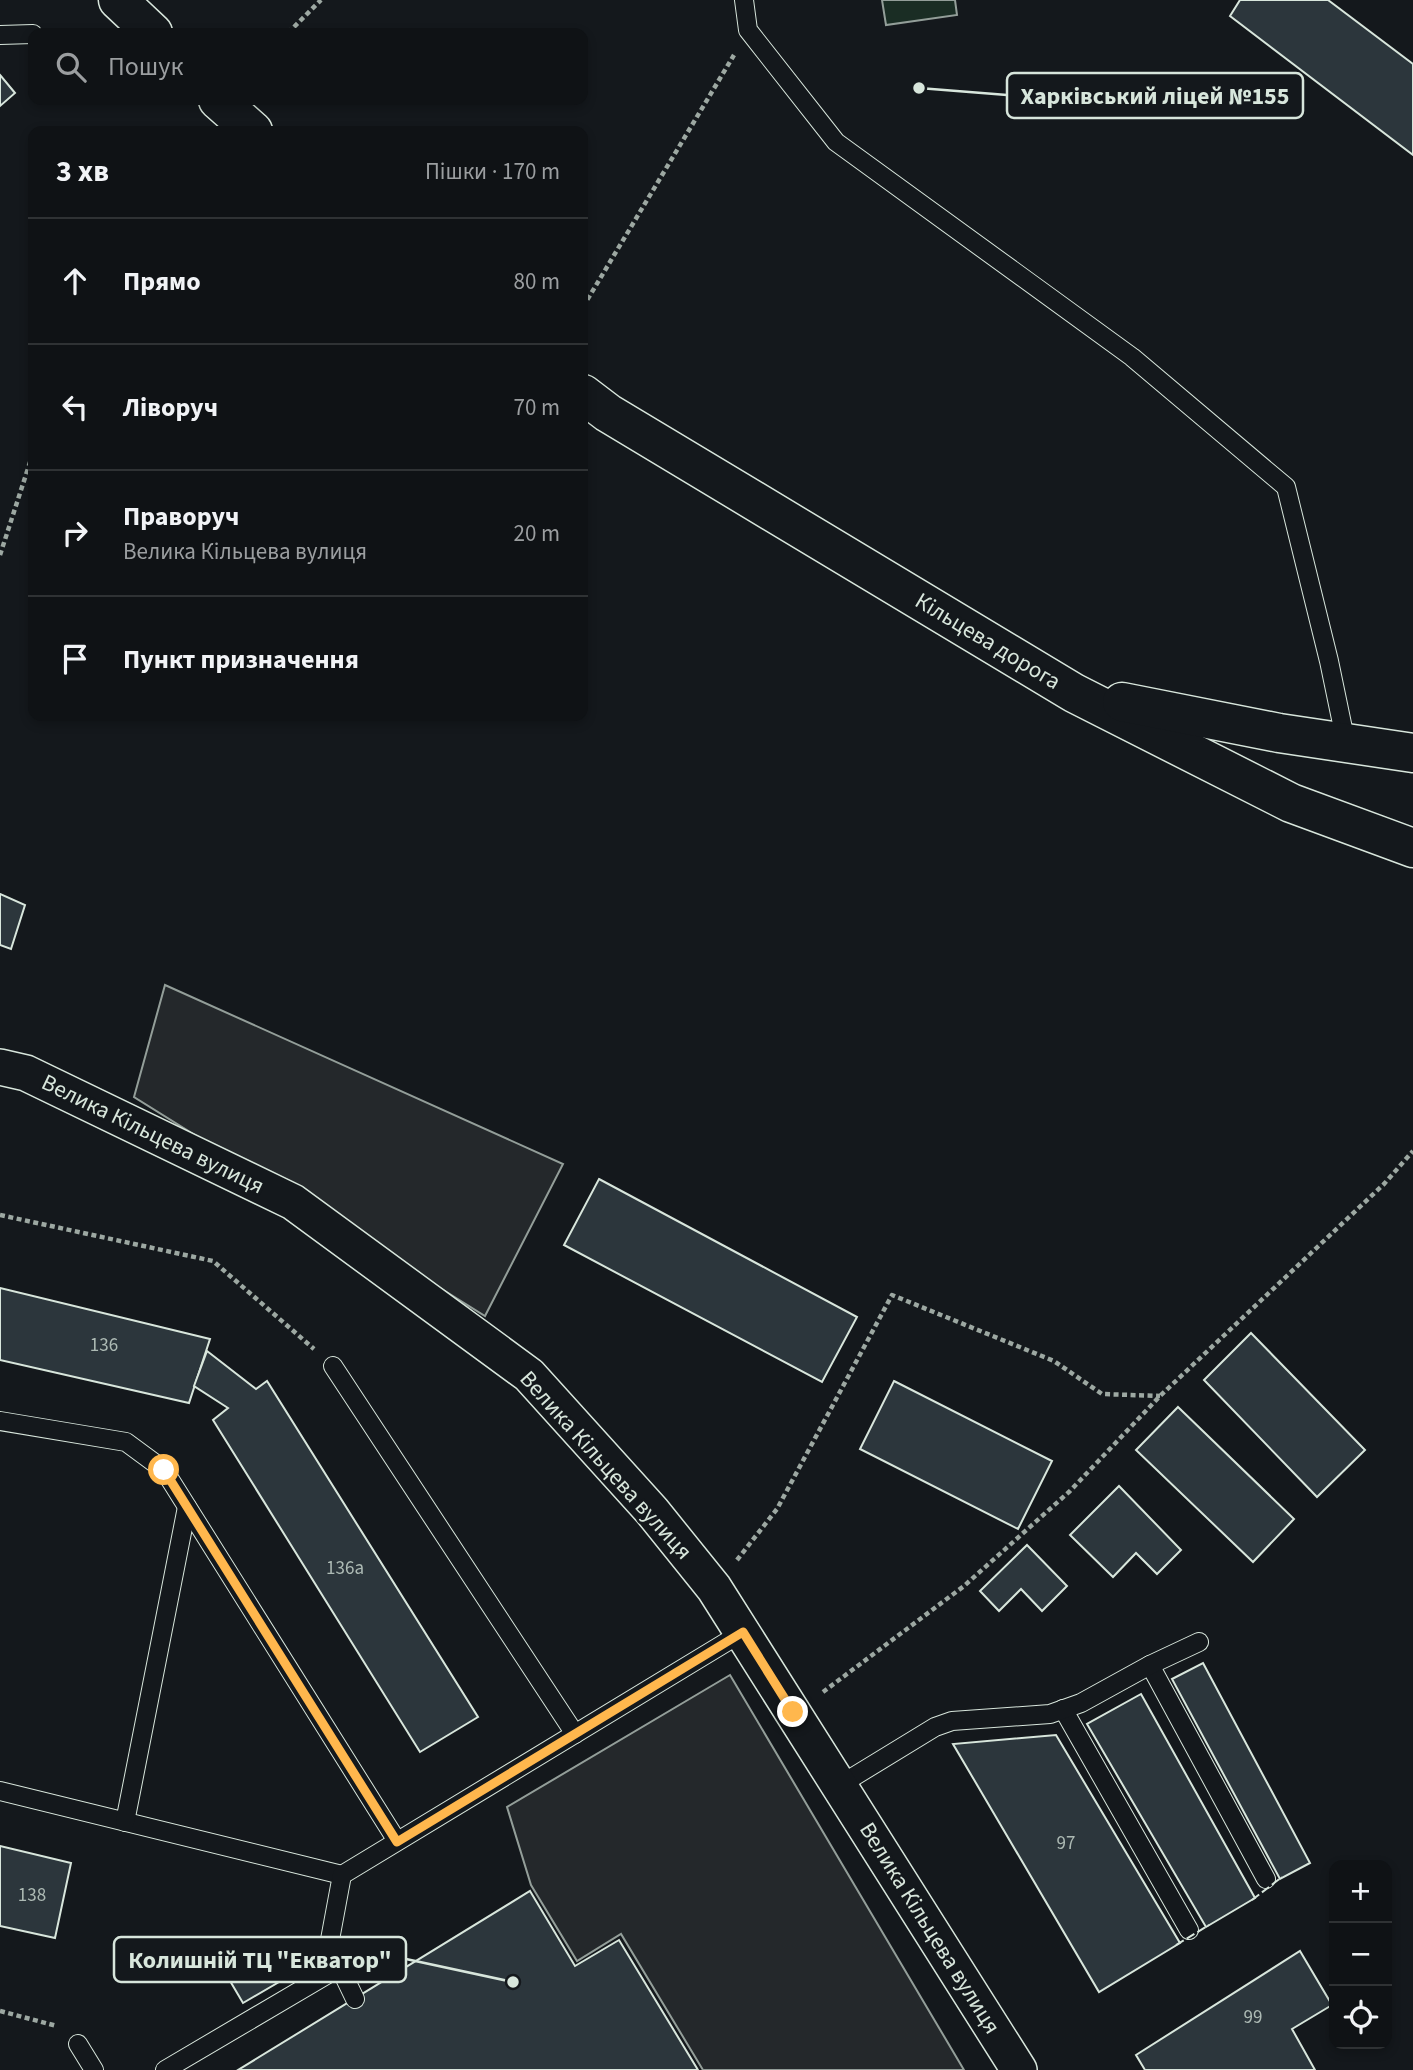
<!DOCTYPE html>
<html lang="uk">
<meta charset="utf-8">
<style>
:root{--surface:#0f1215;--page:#181b1e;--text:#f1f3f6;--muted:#9b9ea0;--line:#2f3234}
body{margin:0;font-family:"Source Sans 3",sans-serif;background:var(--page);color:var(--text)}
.controls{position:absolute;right:21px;bottom:21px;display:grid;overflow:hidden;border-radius:14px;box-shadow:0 4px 10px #0003}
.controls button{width:63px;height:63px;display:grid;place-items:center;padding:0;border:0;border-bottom:2px solid var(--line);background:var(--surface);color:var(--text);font:35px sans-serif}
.stop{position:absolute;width:21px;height:21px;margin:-16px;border:5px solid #ffb74d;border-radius:50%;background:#fff}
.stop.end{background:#ffb74d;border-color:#fff;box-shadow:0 2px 7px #0008}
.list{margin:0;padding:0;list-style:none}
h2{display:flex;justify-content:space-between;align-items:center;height:91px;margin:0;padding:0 28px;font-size:30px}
h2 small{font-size:23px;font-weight:400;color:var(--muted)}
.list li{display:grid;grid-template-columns:46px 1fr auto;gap:21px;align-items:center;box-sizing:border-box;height:126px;padding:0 28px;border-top:2px solid var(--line)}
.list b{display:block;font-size:26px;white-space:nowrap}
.list p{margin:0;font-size:23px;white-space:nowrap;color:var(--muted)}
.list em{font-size:23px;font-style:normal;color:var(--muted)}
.icon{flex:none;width:38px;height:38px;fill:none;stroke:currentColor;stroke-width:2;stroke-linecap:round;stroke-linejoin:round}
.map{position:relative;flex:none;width:1413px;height:2070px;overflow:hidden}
.search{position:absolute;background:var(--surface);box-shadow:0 4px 10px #0003;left:28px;top:28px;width:560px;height:77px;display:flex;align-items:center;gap:18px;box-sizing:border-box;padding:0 24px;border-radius:14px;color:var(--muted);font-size:26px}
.panel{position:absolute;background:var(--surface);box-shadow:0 4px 10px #0003;left:28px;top:126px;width:560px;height:595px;border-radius:14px}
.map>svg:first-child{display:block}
.green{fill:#1a2d24;stroke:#939e99;stroke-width:2}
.parking{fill:#24282b;stroke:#939e99;stroke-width:2}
.building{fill:#2c363c;stroke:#d8e6dc;stroke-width:2}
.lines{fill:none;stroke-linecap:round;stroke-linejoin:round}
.service-casing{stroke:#d8e6dc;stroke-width:20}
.minor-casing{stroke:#d8e6dc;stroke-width:38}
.trunk-casing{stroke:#d8e6dc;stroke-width:41}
.path{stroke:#9da8a2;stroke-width:4.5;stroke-dasharray:5 3.5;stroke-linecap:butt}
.service{stroke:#14181c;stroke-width:18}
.minor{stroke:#14181c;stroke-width:35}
.trunk{stroke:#14181c;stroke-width:38}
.fence{stroke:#d8e6dc;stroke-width:2;stroke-dasharray:9 3.5;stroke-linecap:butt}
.route{stroke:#ffb74d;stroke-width:9}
.labels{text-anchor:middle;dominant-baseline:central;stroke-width:5;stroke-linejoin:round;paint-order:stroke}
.number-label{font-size:19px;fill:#adbab4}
.street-label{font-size:23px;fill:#d8e6dc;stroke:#14181c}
.leader{fill:none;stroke:#d8e6dc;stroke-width:2.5}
.callout-dot{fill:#d8e6dc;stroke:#14181c;stroke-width:2.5}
.callout{fill:#14181c;stroke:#d8e6dc;stroke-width:2.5}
.callout-label{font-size:24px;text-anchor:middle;font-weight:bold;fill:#d8e6dc}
</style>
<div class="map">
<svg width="1413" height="2070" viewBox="0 0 1413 2070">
<rect width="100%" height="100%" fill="#14181c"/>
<polygon class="green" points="882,0 955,0 957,15 886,25"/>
<g class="parking">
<polygon points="165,985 563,1164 485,1316 134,1097"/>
<polygon points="730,1675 964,2070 703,2070 621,1934 577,1961 531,1885 507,1807"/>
</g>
<g class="building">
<polygon points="1240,0 1328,0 1413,64 1413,155 1230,16"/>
<polygon points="0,75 15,93 0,106"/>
<polygon points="0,894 25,905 11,949 0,945"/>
<polygon points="599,1179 857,1317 822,1382 564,1245"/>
<polygon points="0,1288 210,1339 189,1403 0,1360"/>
<polygon points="1251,1333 1365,1450 1317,1497 1204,1380"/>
<polygon points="207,1351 256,1389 267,1381 478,1717 420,1752 213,1420 228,1408 194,1386"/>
<polygon points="894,1381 1052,1461 1018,1529 860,1449"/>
<polygon points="1178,1407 1294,1519 1253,1562 1136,1450"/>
<polygon points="1119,1486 1181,1550 1157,1574 1136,1553 1113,1577 1070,1535"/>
<polygon points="1027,1545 1067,1586 1042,1611 1021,1589 999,1611 980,1591"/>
<polygon points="1203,1663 1310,1863 1280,1879 1172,1679"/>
<polygon points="1141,1694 1255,1898 1206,1927 1087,1724"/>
<polygon points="1056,1735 1180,1943 1099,1992 953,1744"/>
<polygon points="0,1846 71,1863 55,1938 0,1926"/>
<polygon points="530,1891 575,1966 619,1940 698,2070 238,2070"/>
<polygon points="270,1941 291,1975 243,2003 223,1969"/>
<polygon points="1300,1951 1332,2005 1292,2029 1315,2070 1145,2070 1136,2055"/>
</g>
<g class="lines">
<g class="service-casing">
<g id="service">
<polyline points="744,0 748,30 836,142 1132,357 1286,487 1329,661 1346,743"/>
<polyline points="0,35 33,34"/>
<polyline points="333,1366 575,1734"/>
<polyline points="0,1421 126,1442 164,1470 397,1841"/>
<polyline points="1150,1665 1266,1879"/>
<polyline points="1063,1709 1189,1930"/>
<polyline points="840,1785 935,1727 952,1721 1050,1714 1081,1703 1150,1665 1199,1642"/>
<polyline points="0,1791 342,1875"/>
<polyline points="125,1822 187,1507"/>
<polyline points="355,1999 329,1945 342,1875 743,1632"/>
<polyline points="78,2044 94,2070"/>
<polyline points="165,2070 340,1967"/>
</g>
</g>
<g class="minor-casing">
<polyline id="minor" points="0,1067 26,1073 293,1202 529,1375 652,1511 714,1588 1019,2070"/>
</g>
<g class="trunk-casing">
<g id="trunk">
<polyline points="118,0 153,33"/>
<polyline points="218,100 253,131"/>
<polyline points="583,394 608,413 1074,693 1291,803 1413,848"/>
<polyline points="1122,702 1279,733 1413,753"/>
</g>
</g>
<g class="path">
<polyline points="288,33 321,0"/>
<polyline points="583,307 734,55"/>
<polyline points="0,555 33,453"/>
<polyline points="0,1215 213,1261 314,1349"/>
<polyline points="737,1560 777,1509 892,1295 1054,1361 1102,1394 1160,1396"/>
<polyline points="823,1692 964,1586 1070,1491 1160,1396 1384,1184 1413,1151"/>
<polyline points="0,2011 57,2026"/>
</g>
<use href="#service" class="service"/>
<use href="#minor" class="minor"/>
<use href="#trunk" class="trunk"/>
<g class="fence">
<polyline points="1252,1900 1282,1877"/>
<polyline points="1176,1945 1209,1925"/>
</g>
</g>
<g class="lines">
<polyline class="route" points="164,1470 397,1842 743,1632 793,1712"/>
</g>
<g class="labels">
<g class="number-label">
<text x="104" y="1345">136</text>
<text x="345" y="1568">136а</text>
<text x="1066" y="1843">97</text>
<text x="32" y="1895">138</text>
<text x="1253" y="2017">99</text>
</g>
<g class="street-label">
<text transform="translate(988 641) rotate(31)">Кільцева дорога</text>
<text transform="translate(153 1134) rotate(26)">Велика Кільцева вулиця</text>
<text transform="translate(606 1465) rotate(48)">Велика Кільцева вулиця</text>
<text transform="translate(930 1928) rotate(58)">Велика Кільцева вулиця</text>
</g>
</g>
<path class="leader" d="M919 88L1007 95M513 1982L406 1959"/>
<g class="callout-dot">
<circle cx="919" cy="88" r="7"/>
<circle cx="513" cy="1982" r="7"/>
</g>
<g class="callout">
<rect x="1007" y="73" width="296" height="45" rx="7"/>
<rect x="114" y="1937" width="292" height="45" rx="7"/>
</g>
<g class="callout-label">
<text x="1155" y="104">Харківський ліцей №155</text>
<text x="260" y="1968">Колишній ТЦ "Екватор"</text>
</g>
</svg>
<div class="controls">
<button>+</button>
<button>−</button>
<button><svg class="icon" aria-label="locate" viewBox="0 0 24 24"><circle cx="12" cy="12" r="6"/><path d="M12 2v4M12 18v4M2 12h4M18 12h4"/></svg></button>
</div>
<div class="stop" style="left:164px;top:1470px"></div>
<div class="stop end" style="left:793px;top:1712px"></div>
<div class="search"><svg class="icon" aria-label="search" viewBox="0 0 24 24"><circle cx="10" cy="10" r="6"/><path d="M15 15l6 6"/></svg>Пошук</div>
<section class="panel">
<h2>3 хв<small>Пішки · 170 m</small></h2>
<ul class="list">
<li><svg class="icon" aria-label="ahead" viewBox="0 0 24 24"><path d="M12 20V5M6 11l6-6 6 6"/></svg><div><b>Прямо</b></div><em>80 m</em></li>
<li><svg class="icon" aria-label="left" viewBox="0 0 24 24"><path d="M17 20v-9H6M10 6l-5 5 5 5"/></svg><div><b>Ліворуч</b></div><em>70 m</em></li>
<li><svg class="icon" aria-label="right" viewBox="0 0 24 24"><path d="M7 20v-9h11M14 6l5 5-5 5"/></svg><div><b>Праворуч</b><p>Велика Кільцева вулиця</p></div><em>20 m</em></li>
<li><svg class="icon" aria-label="arrive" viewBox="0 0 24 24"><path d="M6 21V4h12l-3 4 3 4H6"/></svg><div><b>Пункт призначення</b></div></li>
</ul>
</section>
</div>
